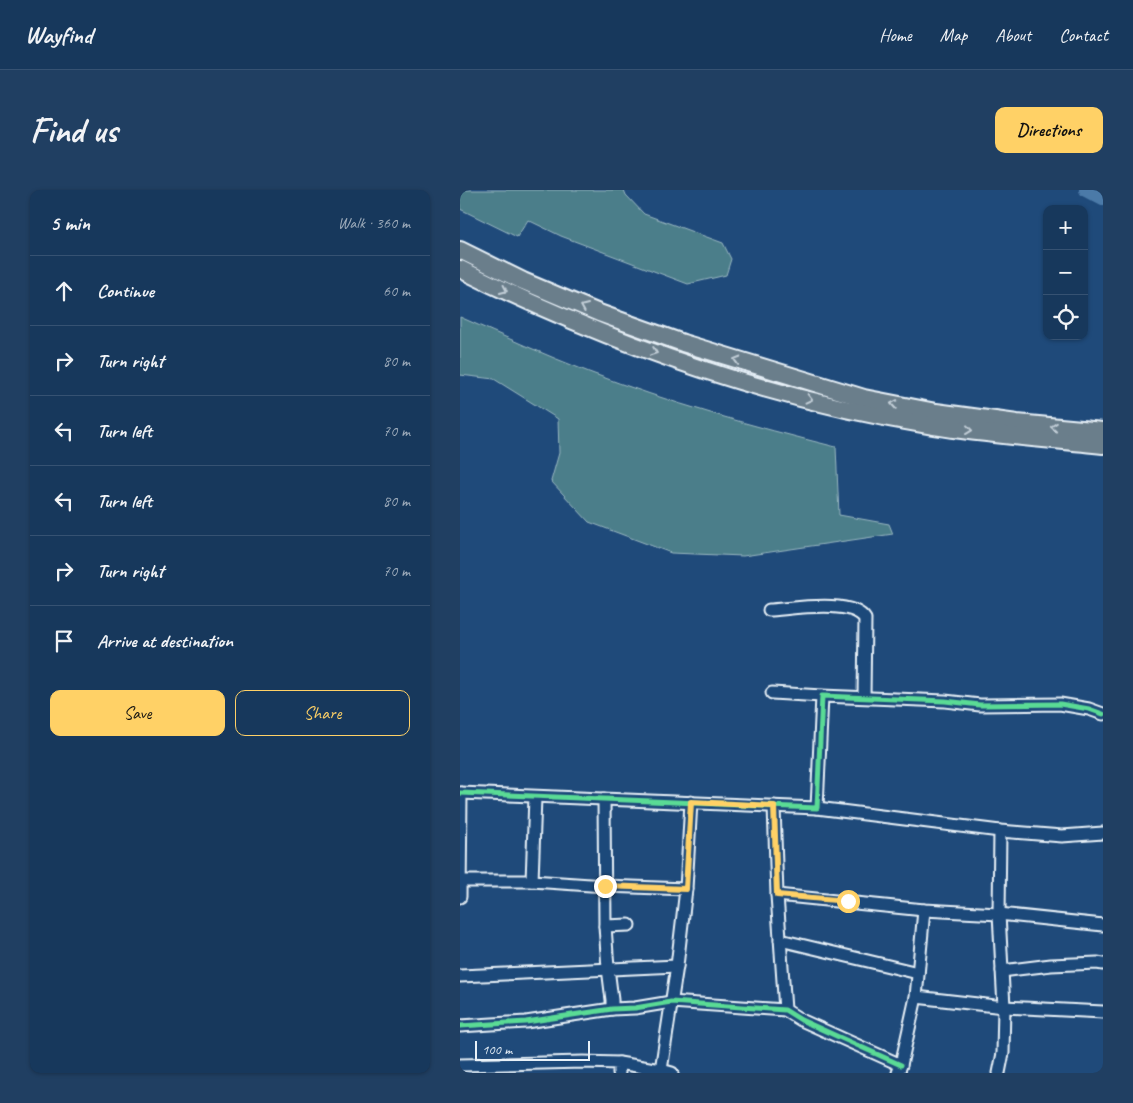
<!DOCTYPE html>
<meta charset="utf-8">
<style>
:root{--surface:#17385c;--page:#203f62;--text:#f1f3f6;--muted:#9eacbb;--line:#365272;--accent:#ffd166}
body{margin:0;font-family:Caveat,sans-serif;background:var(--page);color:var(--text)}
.controls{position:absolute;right:15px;top:15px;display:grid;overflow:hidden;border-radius:10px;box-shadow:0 1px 4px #0004}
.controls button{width:45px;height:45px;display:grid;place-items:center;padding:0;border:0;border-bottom:1px solid var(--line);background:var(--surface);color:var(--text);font:25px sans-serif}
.scale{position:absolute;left:15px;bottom:12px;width:115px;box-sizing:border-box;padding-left:5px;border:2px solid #e8f1f8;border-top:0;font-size:14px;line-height:18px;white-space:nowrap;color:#e8f1f8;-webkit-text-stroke:4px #1f4a7a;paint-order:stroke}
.stop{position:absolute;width:15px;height:15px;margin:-11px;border:4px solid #ffd166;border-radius:50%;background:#fff}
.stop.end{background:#ffd166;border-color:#fff;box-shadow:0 1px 5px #0008}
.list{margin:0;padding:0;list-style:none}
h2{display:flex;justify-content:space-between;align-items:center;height:65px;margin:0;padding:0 20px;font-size:21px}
h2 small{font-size:16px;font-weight:400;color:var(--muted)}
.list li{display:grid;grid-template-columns:32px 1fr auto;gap:15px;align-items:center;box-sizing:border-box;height:70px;padding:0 20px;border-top:1px solid var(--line)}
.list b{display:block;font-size:19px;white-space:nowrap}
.list em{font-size:16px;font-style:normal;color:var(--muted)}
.actions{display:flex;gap:10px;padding:15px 20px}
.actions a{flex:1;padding:11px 0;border:1px solid var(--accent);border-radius:10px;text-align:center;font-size:18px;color:var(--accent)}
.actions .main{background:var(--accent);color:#111}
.icon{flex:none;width:28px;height:28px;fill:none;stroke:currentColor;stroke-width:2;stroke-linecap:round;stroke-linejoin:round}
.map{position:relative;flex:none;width:643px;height:883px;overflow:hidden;border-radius:10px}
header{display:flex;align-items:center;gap:30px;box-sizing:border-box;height:70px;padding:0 25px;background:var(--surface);border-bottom:1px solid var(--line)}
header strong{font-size:24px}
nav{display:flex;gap:28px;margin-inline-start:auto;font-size:18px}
.intro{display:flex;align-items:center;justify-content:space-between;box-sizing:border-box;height:120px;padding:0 30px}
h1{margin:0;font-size:35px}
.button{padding:12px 22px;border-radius:10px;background:var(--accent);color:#111;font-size:18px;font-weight:700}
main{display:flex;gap:30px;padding:0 30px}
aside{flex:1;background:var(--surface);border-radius:10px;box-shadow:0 1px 4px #0004}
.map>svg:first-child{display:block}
.green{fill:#4c7e8a;stroke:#9ab8c1}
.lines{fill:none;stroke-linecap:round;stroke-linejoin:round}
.river{stroke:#4c7aa8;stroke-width:14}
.minor-casing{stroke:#e8f1f8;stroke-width:15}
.highway-casing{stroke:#e8f1f8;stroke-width:20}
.minor{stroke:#1f4a7a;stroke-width:11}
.highway{stroke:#6b7e8b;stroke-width:16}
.cycleway-casing{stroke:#1f4a7a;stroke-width:8}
.cycleway{stroke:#5adb95;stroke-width:5}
.oneway{stroke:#c2ced7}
.route{stroke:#ffd166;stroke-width:6}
</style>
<header>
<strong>Wayfind</strong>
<nav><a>Home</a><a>Map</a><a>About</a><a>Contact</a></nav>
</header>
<div class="intro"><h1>Find us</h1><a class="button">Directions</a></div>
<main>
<aside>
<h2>5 min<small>Walk · 360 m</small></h2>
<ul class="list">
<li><svg class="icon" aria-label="ahead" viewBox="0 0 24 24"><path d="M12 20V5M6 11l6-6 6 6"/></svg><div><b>Continue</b></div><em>60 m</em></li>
<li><svg class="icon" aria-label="right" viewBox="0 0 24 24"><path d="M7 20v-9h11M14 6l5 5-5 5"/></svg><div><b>Turn right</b></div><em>80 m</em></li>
<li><svg class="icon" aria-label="left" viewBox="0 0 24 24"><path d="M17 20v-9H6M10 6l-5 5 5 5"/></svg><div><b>Turn left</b></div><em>70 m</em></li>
<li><svg class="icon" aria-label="left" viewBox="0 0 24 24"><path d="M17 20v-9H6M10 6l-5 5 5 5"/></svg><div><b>Turn left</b></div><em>80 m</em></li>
<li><svg class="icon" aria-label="right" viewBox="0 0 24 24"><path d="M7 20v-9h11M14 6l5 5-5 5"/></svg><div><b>Turn right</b></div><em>70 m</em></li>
<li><svg class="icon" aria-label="arrive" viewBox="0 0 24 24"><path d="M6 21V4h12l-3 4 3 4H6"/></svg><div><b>Arrive at destination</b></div></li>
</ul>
<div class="actions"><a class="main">Save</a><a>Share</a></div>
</aside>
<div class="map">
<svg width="643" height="883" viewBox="0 0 643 883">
<rect width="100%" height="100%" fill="#1f4a7a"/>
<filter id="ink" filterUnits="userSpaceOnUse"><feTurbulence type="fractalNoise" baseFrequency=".02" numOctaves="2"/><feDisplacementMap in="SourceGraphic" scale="10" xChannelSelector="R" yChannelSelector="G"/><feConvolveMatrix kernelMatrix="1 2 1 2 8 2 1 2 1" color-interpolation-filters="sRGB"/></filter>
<g filter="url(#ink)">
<g class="green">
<polygon points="0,0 164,0 166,5 184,24 263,53 271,69 266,85 228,94 101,46 68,30 57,47 0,19"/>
<path d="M 0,127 C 43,146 85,165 129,182 C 210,213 292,236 376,257 L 379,325 L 429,334 L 433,344 L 283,366 L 211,363 L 129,332 L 91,291 L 99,263 L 98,229 L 34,189 L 0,185 Z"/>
</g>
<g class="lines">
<polyline class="river" points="626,0 643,9"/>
<g class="minor-casing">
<g id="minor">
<path d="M 309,420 C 331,419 393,408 405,429 L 404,507"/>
<polyline points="312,503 362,506"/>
<polyline points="0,603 357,618 362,506 485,511 520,515 600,514 629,519 643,524"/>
<polyline points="144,609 145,736 148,778 152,810 152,819"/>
<polyline points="314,616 317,705 325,820"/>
<polyline points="357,618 540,641 602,646 643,643"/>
<polyline points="1,691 72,691 145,696 226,699 231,612"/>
<polyline points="72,691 75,607"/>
<polyline points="317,705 464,720 539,724 643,735"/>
<polyline points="0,707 1,603"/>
<polyline points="145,736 169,735"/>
<polyline points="320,750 458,783"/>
<polyline points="542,781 591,775 637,773 643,774"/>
<polyline points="0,786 217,776"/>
<polyline points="456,807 544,817 643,822"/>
<polyline points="0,836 66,832 152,819 175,818 211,812 325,820 341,830 441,875"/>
<polyline points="159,873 201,880 212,883"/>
<polyline points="0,875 123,872 159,873 159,883"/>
<polyline points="201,880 217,776 226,699"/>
<polyline points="438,883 441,875 456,807 464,720"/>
<polyline points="539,883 543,863 544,817 539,724 540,641"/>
</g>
</g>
<g class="highway-casing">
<g id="highway">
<polyline points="0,60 63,91 139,123 223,153 404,208 476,222 557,233 643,241"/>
<path d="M 0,79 C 149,153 310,210 474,236 C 530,245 587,249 643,255"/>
</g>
</g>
<use href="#minor" class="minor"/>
<use href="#highway" class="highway"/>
<g class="cycleway-casing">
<g id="cycleway">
<polyline points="0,603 357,618 362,506 485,511 520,515 600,514 629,519 643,524"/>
<polyline points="0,836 66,832 152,819 175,818 211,812 325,820 341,830 441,875"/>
</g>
</g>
<use href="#cycleway" class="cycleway"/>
</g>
<defs><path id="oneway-chevron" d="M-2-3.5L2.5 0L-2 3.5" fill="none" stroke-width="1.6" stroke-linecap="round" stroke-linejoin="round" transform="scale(1.25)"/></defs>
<g class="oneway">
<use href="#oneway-chevron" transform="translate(44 100) rotate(25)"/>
<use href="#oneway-chevron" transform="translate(124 117) rotate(-157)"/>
<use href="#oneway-chevron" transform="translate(194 162) rotate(21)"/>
<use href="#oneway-chevron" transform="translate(277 170) rotate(-163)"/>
<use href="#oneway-chevron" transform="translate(349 209) rotate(14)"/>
<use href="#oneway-chevron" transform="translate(434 214) rotate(-170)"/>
<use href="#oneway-chevron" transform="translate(594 237) rotate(-175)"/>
<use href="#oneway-chevron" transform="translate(509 240) rotate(7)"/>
</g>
</g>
<g class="lines" filter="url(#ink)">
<polyline class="route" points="145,696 226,699 231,612 314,616 317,705 388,711"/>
</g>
</svg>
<div class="controls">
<button>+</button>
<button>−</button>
<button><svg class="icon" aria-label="locate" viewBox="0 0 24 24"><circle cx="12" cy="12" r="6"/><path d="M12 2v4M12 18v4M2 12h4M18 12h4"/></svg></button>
</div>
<div class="scale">100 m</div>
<div class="stop" style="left:388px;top:711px"></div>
<div class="stop end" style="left:145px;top:696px"></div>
</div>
</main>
